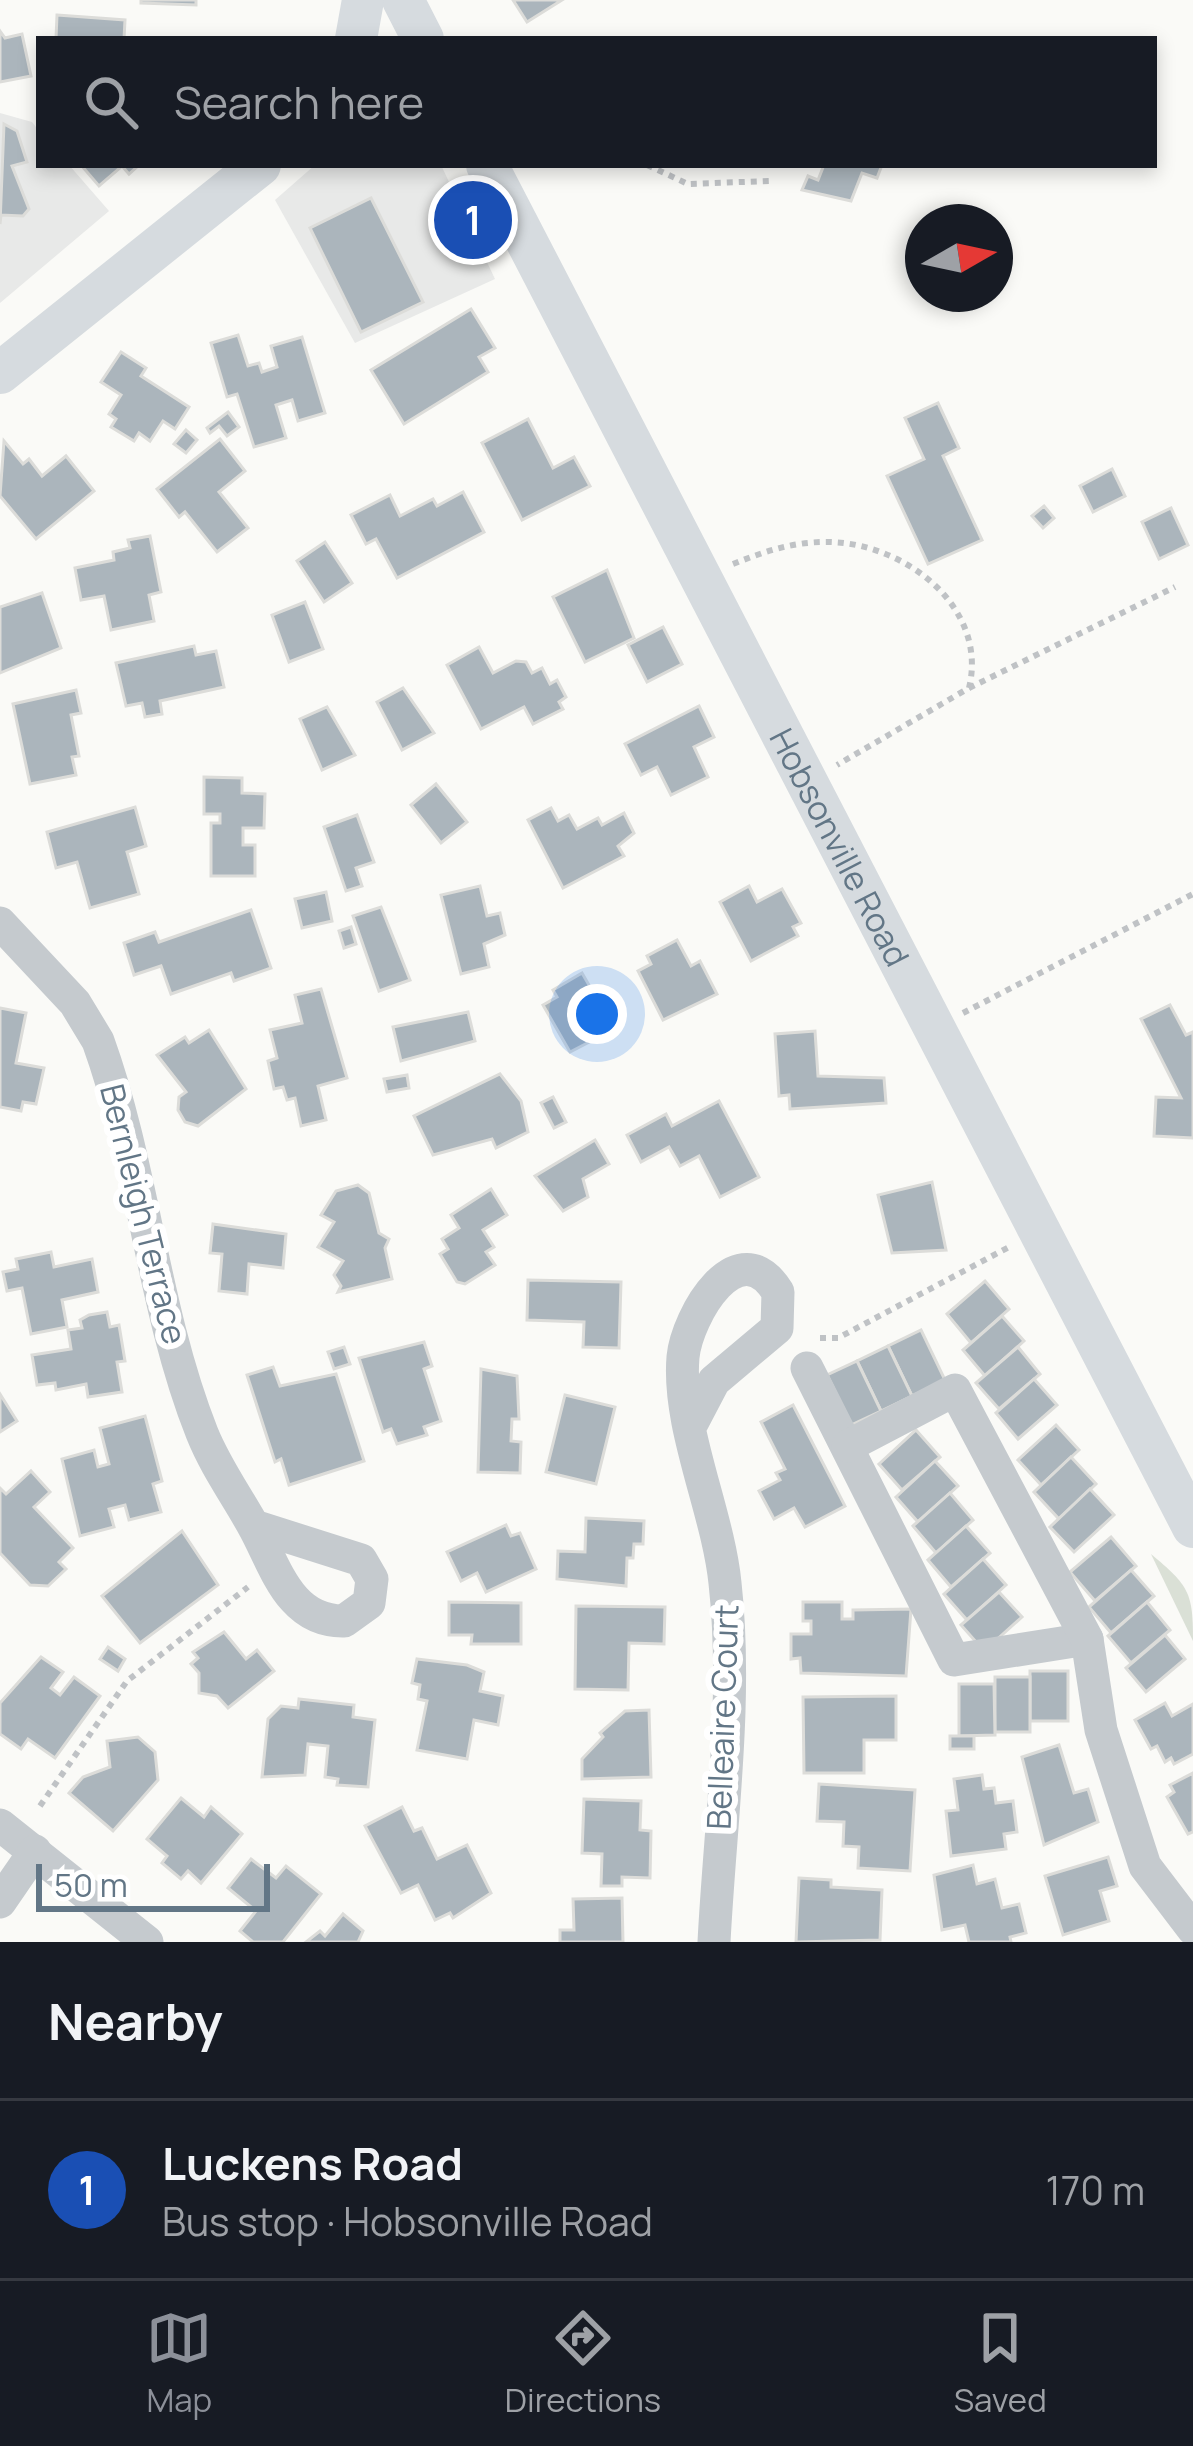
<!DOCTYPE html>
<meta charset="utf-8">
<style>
:root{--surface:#171b24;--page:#242831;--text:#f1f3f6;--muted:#9ea1a6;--line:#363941;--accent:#8c9099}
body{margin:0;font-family:Manrope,sans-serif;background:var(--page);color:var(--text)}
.compass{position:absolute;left:905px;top:204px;width:108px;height:108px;border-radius:50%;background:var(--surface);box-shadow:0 6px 18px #0003;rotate:81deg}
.scale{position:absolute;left:36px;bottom:30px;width:234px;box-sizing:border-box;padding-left:12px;border:6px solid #627686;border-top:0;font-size:33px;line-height:42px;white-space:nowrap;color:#627686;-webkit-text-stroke:9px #fff;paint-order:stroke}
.you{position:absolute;left:597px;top:1014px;width:42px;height:42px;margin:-30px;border:9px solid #fff;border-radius:50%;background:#1a73e8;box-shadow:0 0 0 18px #1a73e833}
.badge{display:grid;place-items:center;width:78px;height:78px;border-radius:50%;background:var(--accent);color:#fff;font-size:39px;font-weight:700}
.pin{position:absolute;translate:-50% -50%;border:6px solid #fff;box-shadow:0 3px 12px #0006}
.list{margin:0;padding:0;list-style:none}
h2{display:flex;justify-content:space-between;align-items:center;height:156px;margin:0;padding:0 48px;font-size:51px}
h2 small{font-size:39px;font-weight:400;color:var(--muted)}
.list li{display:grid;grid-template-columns:78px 1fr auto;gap:36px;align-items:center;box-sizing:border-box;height:180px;padding:0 48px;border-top:3px solid var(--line)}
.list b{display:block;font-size:45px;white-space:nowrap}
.list p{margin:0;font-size:39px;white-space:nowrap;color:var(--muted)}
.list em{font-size:39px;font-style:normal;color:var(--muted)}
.icon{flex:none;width:66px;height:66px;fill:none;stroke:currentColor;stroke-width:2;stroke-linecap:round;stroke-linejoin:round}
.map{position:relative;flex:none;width:1193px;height:1942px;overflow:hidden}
.search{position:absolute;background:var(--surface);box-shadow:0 6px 18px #0003;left:36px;right:36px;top:36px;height:132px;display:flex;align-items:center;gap:30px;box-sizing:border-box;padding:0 42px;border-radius:0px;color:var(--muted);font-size:45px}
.sheet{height:336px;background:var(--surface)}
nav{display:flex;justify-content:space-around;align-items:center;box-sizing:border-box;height:168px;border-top:3px solid var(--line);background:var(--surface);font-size:33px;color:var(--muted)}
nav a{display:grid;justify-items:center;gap:6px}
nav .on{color:var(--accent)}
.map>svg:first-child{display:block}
.built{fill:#e8e9e8}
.green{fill:#dae0d6}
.building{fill:#abb5bc;stroke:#dcdcd9;stroke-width:3}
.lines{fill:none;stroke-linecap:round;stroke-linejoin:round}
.path{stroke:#bfc2c5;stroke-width:6;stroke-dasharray:6 6;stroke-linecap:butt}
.minor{stroke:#c5cace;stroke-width:33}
.major{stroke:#d6dbdf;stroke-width:42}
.labels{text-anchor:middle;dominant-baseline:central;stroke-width:12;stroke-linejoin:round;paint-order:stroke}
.street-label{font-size:33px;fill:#627686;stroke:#fff}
</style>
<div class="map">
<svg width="1193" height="1942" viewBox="0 0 1193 1942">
<rect width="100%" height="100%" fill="#fafaf7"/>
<g class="built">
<polygon points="0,113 32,122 39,131 39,165 69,165 109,211 0,303"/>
<polygon points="315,165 441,165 495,279 355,343 275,200"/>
</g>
<path class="green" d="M 1151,1554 C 1189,1586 1193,1592 1193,1641 Z"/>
<g class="building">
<polygon points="141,0 196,0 196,5 141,3"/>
<polygon points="513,0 562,0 527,22"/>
<polygon points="57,15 125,20 124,39 56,39"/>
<polygon points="0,31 5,38 22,34 31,76 0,82"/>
<polygon points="4,124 17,131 27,162 12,166 29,209 23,216 1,215 0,224"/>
<polygon points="81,165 139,165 129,174 122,166 99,186"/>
<polygon points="824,165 882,165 877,178 862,173 851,201 802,190 808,176 818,180"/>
<polygon points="371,198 423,302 361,332 310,228"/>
<polygon points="471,309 495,348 479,357 488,372 404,424 371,370"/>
<polygon points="238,335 248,366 259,363 262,372 277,367 271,346 302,337 325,413 298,421 292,400 276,405 286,438 254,447 237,394 227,397 211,343"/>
<polygon points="121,352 146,368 141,376 189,407 175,429 163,421 150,441 139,433 134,441 111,427 116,419 109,414 121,395 101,382"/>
<polygon points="938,403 959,448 943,456 982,540 928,564 887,476 924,459 905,418"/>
<polygon points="228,412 239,427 227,436 219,426 210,433 207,428"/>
<polygon points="528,419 553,468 574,457 590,486 522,520 482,443"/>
<polygon points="186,430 197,440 186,453 174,444"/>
<polygon points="220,439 245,471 219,492 248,528 217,552 185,512 179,517 157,489"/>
<polygon points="4,441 23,464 29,459 42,476 66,456 94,491 36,539 0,496"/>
<polygon points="1112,469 1125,496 1093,512 1080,486"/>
<polygon points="463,492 484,532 397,578 376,539 366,544 351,515 390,495 400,516 433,499 437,506"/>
<polygon points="1044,506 1054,518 1043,528 1032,516"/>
<polygon points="1171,508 1188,545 1159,559 1142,522"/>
<polygon points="150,536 161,592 149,595 154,621 111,630 104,596 81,600 75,568 114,560 113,552 130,548 128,540"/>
<polygon points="325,542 352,583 324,602 297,561"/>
<polygon points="607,570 634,638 585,662 553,597"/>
<polygon points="42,593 61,648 0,673 0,607"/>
<polygon points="305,602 323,649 289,662 272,615"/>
<polygon points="663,627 682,664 647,682 628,645"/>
<polygon points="194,646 196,655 216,651 224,687 160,701 162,714 145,717 142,703 126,706 116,663"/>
<polygon points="479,647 493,673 516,661 526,662 532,673 542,668 550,684 557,680 566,697 559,702 563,709 533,724 524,707 481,729 447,665"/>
<polygon points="403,688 434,733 402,750 377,702"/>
<polygon points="76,690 81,713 71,715 79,756 72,757 76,775 30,784 13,704"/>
<polygon points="699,706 714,737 694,747 708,777 671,795 657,767 641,775 625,744"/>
<polygon points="327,707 355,755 322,770 300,719"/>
<polygon points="204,777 242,778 242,793 265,794 264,828 243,828 243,845 255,845 255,876 211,876 211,823 220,823 220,814 204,814"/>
<polygon points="436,784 467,822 441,843 411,805"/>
<polygon points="135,807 146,846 127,852 139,894 90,908 77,862 56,868 47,832"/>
<polygon points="551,808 558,821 569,815 577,829 598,818 602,825 624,813 634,833 618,846 624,856 563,888 528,820"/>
<polygon points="357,815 374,862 356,868 362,886 346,891 324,827"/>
<polygon points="480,886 487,916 500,913 505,935 484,944 489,967 461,974 441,895"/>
<polygon points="749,886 757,902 782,889 801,923 793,927 798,936 751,961 720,902"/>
<polygon points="326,892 332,921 302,928 295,899"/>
<polygon points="381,907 410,980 379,991 353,916"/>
<polygon points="251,910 271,968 234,981 231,973 171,994 161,966 134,975 124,943 155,932 159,942"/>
<polygon points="351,927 356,944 344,948 339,931"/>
<polygon points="677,940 691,966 700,961 717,994 663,1020 638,971 651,964 647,956"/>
<polygon points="582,973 597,999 605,994 622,1025 570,1052 543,1005 557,997 553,990"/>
<polygon points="321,989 347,1078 318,1086 326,1120 301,1126 295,1098 287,1100 283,1087 274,1089 268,1061 277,1058 270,1030 302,1023 295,995"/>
<polygon points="1170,1005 1186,1035 1193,1032 1193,1138 1154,1136 1156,1097 1181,1098 1141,1019"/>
<polygon points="0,1008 26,1013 16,1063 44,1068 36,1104 23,1102 21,1111 0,1107"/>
<polygon points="468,1012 475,1041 401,1061 393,1027"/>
<polygon points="209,1030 246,1089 198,1126 185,1122 178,1110 179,1097 186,1092 157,1055 185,1037 189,1043"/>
<polygon points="815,1031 818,1076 884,1078 886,1103 790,1109 789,1095 779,1096 775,1034"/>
<polygon points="500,1074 521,1101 528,1132 496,1148 492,1139 433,1155 414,1116"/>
<polygon points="407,1075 409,1088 387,1092 384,1079"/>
<polygon points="553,1097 566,1122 554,1128 541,1103"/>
<polygon points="719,1101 759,1177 720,1197 699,1156 680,1166 669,1147 641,1162 627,1135 666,1114 672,1126"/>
<polygon points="595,1140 609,1164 583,1179 588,1197 563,1211 535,1176"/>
<polygon points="932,1182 946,1250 892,1253 878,1195"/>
<polygon points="358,1185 369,1193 379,1233 389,1239 385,1248 392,1279 338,1292 341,1286 334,1275 343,1261 318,1247 334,1222 321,1215 336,1191"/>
<polygon points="491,1189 507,1215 483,1230 494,1247 486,1252 495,1265 465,1284 457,1282 440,1254 448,1249 442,1239 459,1228 451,1215"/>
<polygon points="213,1224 286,1234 283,1268 249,1264 247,1294 219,1291 222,1254 210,1253"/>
<polygon points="51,1252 54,1267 92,1259 98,1292 62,1300 67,1327 31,1334 22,1288 7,1291 3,1272 18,1269 16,1259"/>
<polygon points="528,1280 621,1282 619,1348 583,1347 584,1322 527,1320"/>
<polygon points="985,1281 1009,1309 971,1343 947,1314"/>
<polygon points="107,1312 110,1327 119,1325 125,1361 117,1362 122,1392 88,1397 86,1384 56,1390 55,1383 37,1385 32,1355 71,1349 68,1330 82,1328 80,1320 89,1315"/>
<polygon points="1002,1316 1024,1341 985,1376 963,1350"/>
<polygon points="921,1330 945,1380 912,1396 888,1346"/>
<polygon points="424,1342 432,1366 424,1369 441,1421 424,1427 427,1435 397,1444 391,1429 383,1432 359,1358"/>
<polygon points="888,1346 912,1396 881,1411 857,1361"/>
<polygon points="344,1347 350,1364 334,1369 328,1352"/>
<polygon points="1018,1347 1040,1374 999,1409 976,1383"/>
<polygon points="857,1361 881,1411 851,1425 827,1375"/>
<polygon points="273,1367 280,1386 336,1374 364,1461 289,1485 281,1459 275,1462 247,1375"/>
<polygon points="481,1369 517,1376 519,1419 512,1419 511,1441 521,1442 520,1473 478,1472"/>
<polygon points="1034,1379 1057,1405 1018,1439 996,1413"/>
<polygon points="0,1394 17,1421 0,1432"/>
<polygon points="565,1395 615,1407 596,1484 546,1472"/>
<polygon points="793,1405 845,1506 805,1527 794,1508 774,1519 759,1491 780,1480 776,1473 785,1469 761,1422"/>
<polygon points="145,1416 162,1481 153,1484 161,1512 129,1520 125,1505 109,1509 114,1527 80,1536 62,1459 94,1450 98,1467 109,1464 100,1428"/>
<polygon points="1056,1425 1079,1450 1041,1485 1018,1460"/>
<polygon points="916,1430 940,1457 902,1490 879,1464"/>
<polygon points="1071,1457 1096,1484 1059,1519 1034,1492"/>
<polygon points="935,1461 958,1486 918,1522 896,1497"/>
<polygon points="31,1471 50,1492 34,1507 73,1548 59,1562 66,1569 48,1586 30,1585 0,1553 0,1488 6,1494"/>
<polygon points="1090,1489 1114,1515 1074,1552 1050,1527"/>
<polygon points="950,1493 973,1520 936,1553 913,1526"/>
<polygon points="586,1518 644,1521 643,1544 634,1544 633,1558 627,1558 626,1586 557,1579 558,1551 585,1552"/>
<polygon points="506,1525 511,1536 520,1533 536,1569 486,1592 477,1573 461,1581 447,1552"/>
<polygon points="966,1526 990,1553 951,1587 928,1560"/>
<polygon points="182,1531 218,1585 140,1643 102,1596"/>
<polygon points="1111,1537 1136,1566 1095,1601 1070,1572"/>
<polygon points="983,1559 1006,1585 967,1620 944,1594"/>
<polygon points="1131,1570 1154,1596 1111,1633 1089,1607"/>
<polygon points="999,1592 1022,1617 984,1651 961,1625"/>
<polygon points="449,1602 521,1603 521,1644 471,1644 472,1635 449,1635"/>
<polygon points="803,1602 842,1602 842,1619 853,1619 853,1610 911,1609 906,1676 801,1673 800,1658 791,1659 791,1634 811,1634 811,1621 803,1621"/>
<polygon points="1147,1602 1170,1630 1131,1663 1108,1636"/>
<polygon points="576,1606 665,1607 664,1644 629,1643 628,1690 575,1689"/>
<polygon points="224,1632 246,1659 257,1650 274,1671 228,1708 217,1696 199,1693 199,1673 191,1664 198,1658 193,1652"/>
<polygon points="1165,1635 1185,1659 1146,1692 1126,1668"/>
<polygon points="108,1647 125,1659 118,1671 100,1659"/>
<polygon points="41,1657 63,1672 51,1688 60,1695 74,1677 100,1696 55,1758 28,1739 21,1749 0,1734 0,1703"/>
<polygon points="417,1659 467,1665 484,1672 480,1691 503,1696 498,1725 474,1720 467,1759 417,1750 427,1701 418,1699 420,1685 412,1683"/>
<rect x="1030" y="1671" width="38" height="50"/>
<rect x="995" y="1677" width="35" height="55"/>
<polygon points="959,1684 994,1684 995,1735 959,1736"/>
<polygon points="896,1696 896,1740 864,1740 864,1773 804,1773 803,1697"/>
<polygon points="299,1699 354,1705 353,1717 375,1720 368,1787 337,1785 338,1779 325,1777 328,1746 308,1744 305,1775 262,1777 268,1719 281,1706 298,1708"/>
<polygon points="1165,1703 1172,1716 1193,1704 1193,1754 1174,1764 1171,1758 1165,1762 1157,1746 1151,1749 1135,1720"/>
<polygon points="649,1710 651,1777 582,1779 582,1759 603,1737 600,1733 625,1711"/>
<rect x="950" y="1736" width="24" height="13"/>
<polygon points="138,1737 155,1752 158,1780 113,1831 69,1793 83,1777 110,1767 107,1741"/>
<polygon points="1059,1745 1074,1793 1088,1789 1098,1822 1044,1845 1022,1757"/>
<polygon points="1193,1773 1193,1832 1188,1834 1167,1797 1174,1792 1170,1785"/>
<polygon points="982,1775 984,1789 994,1788 996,1803 1013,1801 1017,1832 1004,1834 1006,1849 951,1856 946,1811 958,1810 954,1779"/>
<polygon points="819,1784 915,1790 910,1871 858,1868 859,1847 843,1846 844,1822 817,1821"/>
<polygon points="181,1798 204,1817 211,1807 242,1834 201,1883 188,1871 181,1879 162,1863 167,1856 147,1839"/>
<polygon points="584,1799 641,1801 640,1830 651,1831 650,1878 622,1877 622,1886 601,1886 602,1854 582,1853"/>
<polygon points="402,1807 414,1831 422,1828 437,1859 467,1845 491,1893 453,1918 450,1913 435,1920 418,1885 401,1893 365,1826"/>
<polygon points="1108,1857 1117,1886 1100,1891 1109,1921 1063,1935 1045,1876"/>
<polygon points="251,1859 276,1878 286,1866 321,1894 283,1942 253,1942 240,1931 256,1911 228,1888"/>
<polygon points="973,1865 977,1884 995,1879 1002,1908 1019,1904 1026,1933 1010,1937 1011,1942 969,1942 965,1925 942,1930 934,1875"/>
<polygon points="799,1878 831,1880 831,1887 882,1890 880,1940 796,1942"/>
<polygon points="622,1898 623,1942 560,1942 560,1930 574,1930 573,1899"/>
<polygon points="343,1914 363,1931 358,1942 306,1942 320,1931 325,1936"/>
</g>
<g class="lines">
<g class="path">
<polyline points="647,165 688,184 769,181"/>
<path d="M 733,564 C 763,552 792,542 825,542 C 902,541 989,606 969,688 L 837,765"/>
<polyline points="969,688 1175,587"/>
<polyline points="963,1013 1193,894"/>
<polyline points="820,1338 838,1338 1009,1247"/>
<polyline points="40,1806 127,1681 248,1587"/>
</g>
<g class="minor">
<path d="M 0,923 L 75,1003 L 98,1041 C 144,1168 152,1307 202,1433 C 216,1468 237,1496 255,1529 C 276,1568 290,1622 344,1621 L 369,1603 L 372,1579 L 361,1560 L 254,1526"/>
<polyline points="807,1368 954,1660 1087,1639"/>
<path d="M 692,1423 L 714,1381 L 777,1328 L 778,1292 C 738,1228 687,1316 683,1357 C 677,1427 718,1512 725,1583 C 738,1700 720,1824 714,1942"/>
<polyline points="848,1446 955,1390 1087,1639 1101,1730 1145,1866 1193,1929"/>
<polyline points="0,1825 147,1942"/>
<polyline points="0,1902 35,1851"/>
</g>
<g class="major">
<polyline points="403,0 423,39"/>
<polyline points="356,39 363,0"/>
<path id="s1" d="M 487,165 L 1193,1527"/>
<polyline points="0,373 260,165"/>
</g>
</g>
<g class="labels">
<g class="street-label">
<text stroke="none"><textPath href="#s1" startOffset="768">Hobsonville Road</textPath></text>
<text transform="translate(144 1214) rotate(76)">Bernleigh Terrace</text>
<text transform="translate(722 1717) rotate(-88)">Belleaire Court</text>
</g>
</g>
</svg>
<svg class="compass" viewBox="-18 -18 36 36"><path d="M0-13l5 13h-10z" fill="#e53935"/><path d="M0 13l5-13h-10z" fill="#9ea1a6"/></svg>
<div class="scale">50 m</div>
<div class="you"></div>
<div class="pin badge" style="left:473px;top:220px;background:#1a4fb4">1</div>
<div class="search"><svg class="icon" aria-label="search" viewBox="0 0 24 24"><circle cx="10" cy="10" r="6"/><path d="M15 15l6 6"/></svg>Search here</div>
</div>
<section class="sheet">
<h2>Nearby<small></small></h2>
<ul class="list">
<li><span class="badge" style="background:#1a4fb4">1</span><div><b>Luckens Road</b><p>Bus stop · Hobsonville Road</p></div><em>170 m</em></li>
</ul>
</section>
<nav>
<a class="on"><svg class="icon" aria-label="map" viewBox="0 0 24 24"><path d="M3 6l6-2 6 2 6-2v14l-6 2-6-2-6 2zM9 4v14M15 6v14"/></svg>Map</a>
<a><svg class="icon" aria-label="directions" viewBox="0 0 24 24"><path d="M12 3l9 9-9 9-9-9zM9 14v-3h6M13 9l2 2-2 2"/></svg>Directions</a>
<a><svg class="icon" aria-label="saved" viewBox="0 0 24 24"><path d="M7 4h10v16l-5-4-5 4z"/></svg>Saved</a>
</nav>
